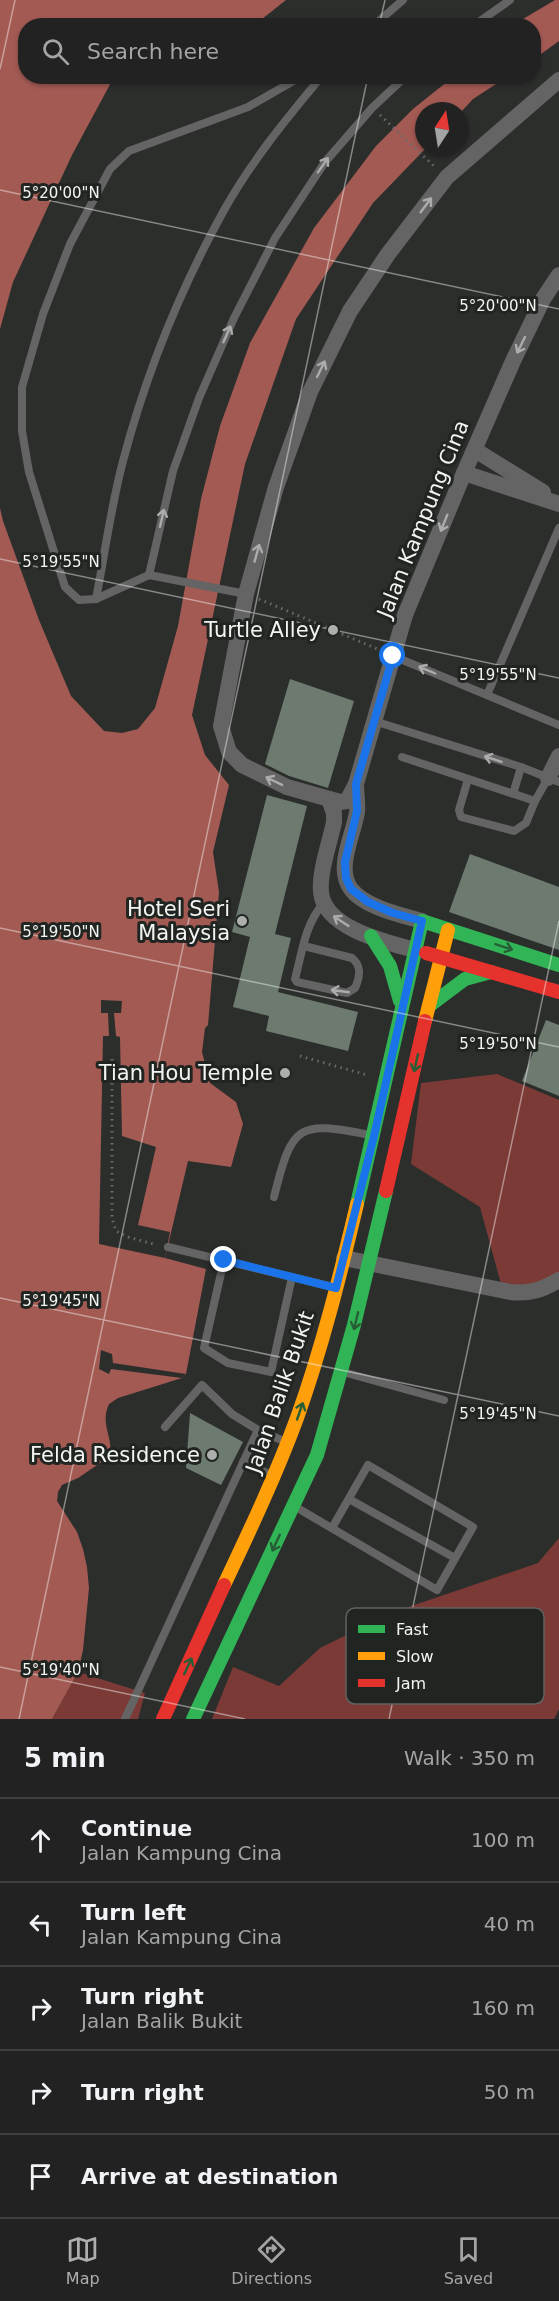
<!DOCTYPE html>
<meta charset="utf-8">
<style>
:root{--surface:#212221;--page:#2d2f2e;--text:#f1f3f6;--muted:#a2a4a5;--line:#3e3f3f;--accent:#adafad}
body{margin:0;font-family:"DejaVu Sans",sans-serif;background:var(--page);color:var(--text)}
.compass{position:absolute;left:415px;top:102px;width:54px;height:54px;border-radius:50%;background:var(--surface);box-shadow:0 2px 4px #0004;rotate:12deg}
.stop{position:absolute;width:18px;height:18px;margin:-14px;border:4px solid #1a73e8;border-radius:50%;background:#fff}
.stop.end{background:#1a73e8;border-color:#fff;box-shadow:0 2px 6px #0008}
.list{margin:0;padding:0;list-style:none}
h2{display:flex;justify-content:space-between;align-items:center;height:78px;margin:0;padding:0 24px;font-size:26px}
h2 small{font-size:20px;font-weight:400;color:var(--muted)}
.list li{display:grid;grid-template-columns:39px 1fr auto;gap:18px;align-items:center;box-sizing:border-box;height:84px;padding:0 24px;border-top:2px solid var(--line)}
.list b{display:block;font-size:22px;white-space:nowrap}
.list p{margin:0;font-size:20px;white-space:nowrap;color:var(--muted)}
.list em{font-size:20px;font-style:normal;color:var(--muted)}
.icon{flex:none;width:33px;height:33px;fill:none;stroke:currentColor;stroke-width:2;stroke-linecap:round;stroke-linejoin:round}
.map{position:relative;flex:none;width:559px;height:1719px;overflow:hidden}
.search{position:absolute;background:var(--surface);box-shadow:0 2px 4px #0004;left:18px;right:18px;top:18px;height:66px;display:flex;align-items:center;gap:15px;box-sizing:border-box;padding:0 21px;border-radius:24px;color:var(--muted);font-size:22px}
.sheet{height:498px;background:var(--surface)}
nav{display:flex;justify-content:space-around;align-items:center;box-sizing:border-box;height:84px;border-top:2px solid var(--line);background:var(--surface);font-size:16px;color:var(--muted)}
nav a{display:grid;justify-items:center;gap:3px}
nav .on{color:var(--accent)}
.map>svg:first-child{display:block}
.green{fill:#7c3a36}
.water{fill:#a35a53}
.pier{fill:#2c2e2c}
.building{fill:#6c7a6f}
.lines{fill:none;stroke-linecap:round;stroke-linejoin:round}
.path{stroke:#6a6b6a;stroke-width:3;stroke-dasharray:1.5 4.5;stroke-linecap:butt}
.lane{stroke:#646464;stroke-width:8}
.street{stroke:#646464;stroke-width:16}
.fast{stroke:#30b455;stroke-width:14}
.slow{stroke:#ff9f0a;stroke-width:14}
.jam{stroke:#e5322d;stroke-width:14}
.oneway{stroke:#acacac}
.oneway2{stroke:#275e36}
.route{stroke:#1a73e8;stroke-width:8}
.ticks{fill:none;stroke:#f3f5f3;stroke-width:1.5;stroke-opacity:0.45}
.poi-dot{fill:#adafad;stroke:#212522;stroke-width:2}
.labels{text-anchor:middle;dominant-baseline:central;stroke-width:6;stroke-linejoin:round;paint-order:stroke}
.street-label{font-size:21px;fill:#f3f5f3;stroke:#212522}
.poi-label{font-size:21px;fill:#f3f5f3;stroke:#212522;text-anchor:end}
.key{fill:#212522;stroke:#606361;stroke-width:1.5}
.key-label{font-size:16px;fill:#f3f5f3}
.ticks-label{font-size:15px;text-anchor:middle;fill:#f3f5f3;stroke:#212522;stroke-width:6;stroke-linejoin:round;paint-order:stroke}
</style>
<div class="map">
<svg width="559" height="1719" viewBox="0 0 559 1719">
<rect width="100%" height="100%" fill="#2c2e2c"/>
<g class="green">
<polygon points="497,1074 559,1100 559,1273 536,1286 501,1284 480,1207 411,1164 421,1083"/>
<polygon points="559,1538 559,1709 554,1719 212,1719 233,1667 279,1686 320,1648 391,1613 538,1563"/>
<polygon points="78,1672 145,1693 138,1719 52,1719"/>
</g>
<g class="water">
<polygon points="0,0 286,0 262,19 248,25 26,26 26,76 114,77 72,155 13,282 0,329"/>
<polygon points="555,0 559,0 559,41 534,59 534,26 513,25"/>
<path d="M 453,77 L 507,77 L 473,99 L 460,113 L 460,111 L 424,111 L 424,147 L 427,147 L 373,203 L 296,319 L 245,464 L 192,715 L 205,755 L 229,785 L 213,852 L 219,892 L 208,1025 L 205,1028 L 202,1052 L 210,1083 L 236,1102 L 243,1124 L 231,1167 L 188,1161 L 165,1258 L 206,1269 L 186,1374 L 182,1378 L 118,1398 L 109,1404 C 99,1425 115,1439 109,1457 L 78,1478 L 62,1485 L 58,1492 L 57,1501 L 77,1532 L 83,1549 L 87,1567 L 89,1588 L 83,1650 L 78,1672 L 52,1719 L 0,1719 L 0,508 L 3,521 L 39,620 L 71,696 L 104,731 L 122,733 L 138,729 L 155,708 L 178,626 L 201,499 L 220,426 L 250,343 L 314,228 L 376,146 L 413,109 Z"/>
</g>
<g class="pier">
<polygon points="101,1000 122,1001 121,1013 114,1013 116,1036 120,1037 122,1136 156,1147 138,1225 170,1232 165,1258 99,1244 103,1036 109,1036 108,1013 101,1013"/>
<polygon points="101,1350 112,1354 113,1363 186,1374 182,1378 111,1369 109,1374 99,1369"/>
</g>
<g class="building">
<polygon points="290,679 354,701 328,788 289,776 265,764"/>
<polygon points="267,795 307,806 275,934 291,938 278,992 358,1012 348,1051 266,1031 269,1016 233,1007 250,937 232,932"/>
<polygon points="470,854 559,887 559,950 449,912"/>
<polygon points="546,1020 559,1025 559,1096 522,1081"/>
<polygon points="190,1413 243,1442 221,1485 186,1468"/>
</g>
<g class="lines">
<g class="path">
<polyline points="380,115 436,168"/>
<polyline points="259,599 380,650"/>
<polyline points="300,1056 367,1075"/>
<polyline points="112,1059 112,1218 116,1231 128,1237 157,1245"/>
</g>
<g class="lane">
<polyline points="373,26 403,0"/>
<polyline points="473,26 510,0"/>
<polyline points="149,575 173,471 199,398 234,318 275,238 325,162 372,108 406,76"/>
<path d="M 246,594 L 149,575 L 96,599 C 105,553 111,506 123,461 C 146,374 180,290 223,212 C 250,163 286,119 322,76"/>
<polyline points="96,599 79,600 65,587 29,472 22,431 22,387 43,314 70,244 110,169 129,151 248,107 302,76"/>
<polyline points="393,656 559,725"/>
<polyline points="487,695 559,528"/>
<polyline points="374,721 521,767 559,782"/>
<polyline points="402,757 535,801 548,778"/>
<polyline points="468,779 459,810 461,817 514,831 526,823 535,801"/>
<polyline points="513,794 521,767"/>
<path d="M 304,946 L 352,958 C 362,966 360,977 355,988 L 347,993 L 297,982 L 295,979 C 302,953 305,924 323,904"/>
<path d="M 274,1197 C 292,1125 297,1120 370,1135"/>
<polyline points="168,1247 333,1287"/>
<polyline points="224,1260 204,1348 228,1363 271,1372 292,1277"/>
<polyline points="343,1372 444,1400"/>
<polyline points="165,1427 202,1385 232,1414 258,1430 286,1442"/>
<polyline points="243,1462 271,1475"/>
<polyline points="349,1499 455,1558"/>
<polyline points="294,1506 437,1590 473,1527 368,1465 332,1528"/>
<polyline points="125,1719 258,1430"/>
</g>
<g class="street">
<polyline points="475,450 543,492"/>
<polyline points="464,473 559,504"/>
<polyline points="548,778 559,756"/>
<polyline points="356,784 347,801 340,802 287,787 242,765 229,752 221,726 246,594 276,487 310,392 350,311 388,254 447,177 559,80"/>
<path d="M 329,799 L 334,813 L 334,822 C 330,842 319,872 321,892 C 324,928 385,942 415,950"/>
<path d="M 422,921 C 401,915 364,907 351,889 C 335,868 354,834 357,812 C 358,803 356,793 356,784 L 405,615 L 464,473 L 513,361 L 543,299 L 559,275"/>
<path d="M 344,1258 L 510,1292 C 530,1294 542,1290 559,1280"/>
</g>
<g class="fast">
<polyline points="371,936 390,966 400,1001"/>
<polyline points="429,1006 465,979 491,972"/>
<polyline points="357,1204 422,921 559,965"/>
<polyline points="193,1719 317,1455 354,1325 386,1191"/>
</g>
<g class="slow">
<polyline points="425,1021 448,930"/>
<path d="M 224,1585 C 250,1530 276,1475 297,1418 C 322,1348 340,1276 357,1204"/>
</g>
<g class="jam">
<polyline points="426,953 559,992"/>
<polyline points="386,1191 425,1021"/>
<polyline points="163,1719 224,1585"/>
</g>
</g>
<defs><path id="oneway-shaft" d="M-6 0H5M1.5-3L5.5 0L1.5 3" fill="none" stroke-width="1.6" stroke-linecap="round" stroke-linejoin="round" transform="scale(1.5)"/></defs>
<g class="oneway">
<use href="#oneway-shaft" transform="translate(323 165) rotate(-55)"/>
<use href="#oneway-shaft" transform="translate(426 205) rotate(-53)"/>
<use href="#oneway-shaft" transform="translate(227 334) rotate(-66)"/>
<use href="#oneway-shaft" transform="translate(521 345) rotate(116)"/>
<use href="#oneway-shaft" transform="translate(321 369) rotate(-64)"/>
<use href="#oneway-shaft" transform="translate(162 518) rotate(-77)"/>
<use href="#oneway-shaft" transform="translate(444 523) rotate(112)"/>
<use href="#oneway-shaft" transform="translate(257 553) rotate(-74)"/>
<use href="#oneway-shaft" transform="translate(427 670) rotate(-157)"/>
<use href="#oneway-shaft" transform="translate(493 759) rotate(-162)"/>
<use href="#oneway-shaft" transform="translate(274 781) rotate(-154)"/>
<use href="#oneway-shaft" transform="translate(341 921) rotate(-147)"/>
<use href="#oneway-shaft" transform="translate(340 991) rotate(-172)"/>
</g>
<g class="oneway2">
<use href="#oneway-shaft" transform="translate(504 947) rotate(18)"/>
<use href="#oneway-shaft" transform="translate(416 1063) rotate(103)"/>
<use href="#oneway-shaft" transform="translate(356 1321) rotate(104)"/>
<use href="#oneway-shaft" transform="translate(300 1411) rotate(-71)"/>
<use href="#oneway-shaft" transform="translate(276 1543) rotate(115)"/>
<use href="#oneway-shaft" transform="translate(188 1666) rotate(-65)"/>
</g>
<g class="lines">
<polyline class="route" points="224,1260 336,1288 374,1136 422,921 393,913 368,902 351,889 346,878 345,862 357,811 356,784 393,656"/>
</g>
<path class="ticks" d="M 379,26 L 385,0M 0,69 L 15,0M 0,190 L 559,309M 0,559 L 559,678M 0,928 L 559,1047M 0,1298 L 559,1416M 0,1667 L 245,1719M 19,1719 L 368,76M 389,1719 L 559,921"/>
<g class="poi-dot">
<circle cx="333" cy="630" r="6"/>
<circle cx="242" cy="921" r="6"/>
<circle cx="285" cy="1073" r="6"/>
<circle cx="212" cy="1455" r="6"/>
</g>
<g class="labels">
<g class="street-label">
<text transform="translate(423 519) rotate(-68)">Jalan Kampung Cina</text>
<text transform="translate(280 1392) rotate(-71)">Jalan Balik Bukit</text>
</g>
<g class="poi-label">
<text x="321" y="630">Turtle Alley</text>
<text x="230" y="909">Hotel Seri<tspan x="230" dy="24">Malaysia</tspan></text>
<text x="273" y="1073">Tian Hou Temple</text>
<text x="200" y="1455">Felda Residence</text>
</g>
</g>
<rect x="346" y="1608" width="198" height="96" rx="9" class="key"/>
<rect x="358" y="1625" width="27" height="8" fill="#30b455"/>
<rect x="358" y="1652" width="27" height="8" fill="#ff9f0a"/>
<rect x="358" y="1679" width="27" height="8" fill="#e5322d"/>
<g class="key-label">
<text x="396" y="1635">Fast</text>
<text x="396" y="1662">Slow</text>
<text x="396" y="1689">Jam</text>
</g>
<g class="ticks-label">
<text x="61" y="198">5°20'00"N</text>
<text x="498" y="311">5°20'00"N</text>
<text x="61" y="567">5°19'55"N</text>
<text x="498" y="680">5°19'55"N</text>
<text x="61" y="937">5°19'50"N</text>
<text x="498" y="1049">5°19'50"N</text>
<text x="61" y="1306">5°19'45"N</text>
<text x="498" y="1419">5°19'45"N</text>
<text x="61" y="1675">5°19'40"N</text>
</g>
</svg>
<svg class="compass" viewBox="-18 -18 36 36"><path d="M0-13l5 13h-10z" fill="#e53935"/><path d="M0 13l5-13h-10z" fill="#a2a4a5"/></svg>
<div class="stop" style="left:393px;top:656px"></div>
<div class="stop end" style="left:224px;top:1260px"></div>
<div class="search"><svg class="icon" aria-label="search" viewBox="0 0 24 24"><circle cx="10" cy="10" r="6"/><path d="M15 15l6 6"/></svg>Search here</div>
</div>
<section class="sheet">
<h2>5 min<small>Walk · 350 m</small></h2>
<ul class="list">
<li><svg class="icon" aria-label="ahead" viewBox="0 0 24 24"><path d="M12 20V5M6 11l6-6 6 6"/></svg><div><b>Continue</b><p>Jalan Kampung Cina</p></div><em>100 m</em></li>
<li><svg class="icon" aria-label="left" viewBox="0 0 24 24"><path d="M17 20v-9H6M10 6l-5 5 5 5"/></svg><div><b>Turn left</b><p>Jalan Kampung Cina</p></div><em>40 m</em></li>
<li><svg class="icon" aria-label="right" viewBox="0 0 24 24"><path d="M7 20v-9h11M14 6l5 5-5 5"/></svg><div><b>Turn right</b><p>Jalan Balik Bukit</p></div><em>160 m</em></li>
<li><svg class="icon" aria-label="right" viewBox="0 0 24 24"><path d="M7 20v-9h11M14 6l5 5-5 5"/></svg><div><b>Turn right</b></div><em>50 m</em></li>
<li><svg class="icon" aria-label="arrive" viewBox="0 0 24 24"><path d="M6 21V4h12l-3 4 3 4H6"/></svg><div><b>Arrive at destination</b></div></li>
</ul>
</section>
<nav>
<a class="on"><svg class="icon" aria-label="map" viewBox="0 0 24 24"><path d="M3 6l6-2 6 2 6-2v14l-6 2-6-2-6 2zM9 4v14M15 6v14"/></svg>Map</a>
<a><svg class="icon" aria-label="directions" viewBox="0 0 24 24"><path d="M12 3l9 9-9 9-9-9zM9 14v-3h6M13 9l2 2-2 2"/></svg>Directions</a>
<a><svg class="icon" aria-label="saved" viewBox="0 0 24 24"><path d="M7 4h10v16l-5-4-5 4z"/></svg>Saved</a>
</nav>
